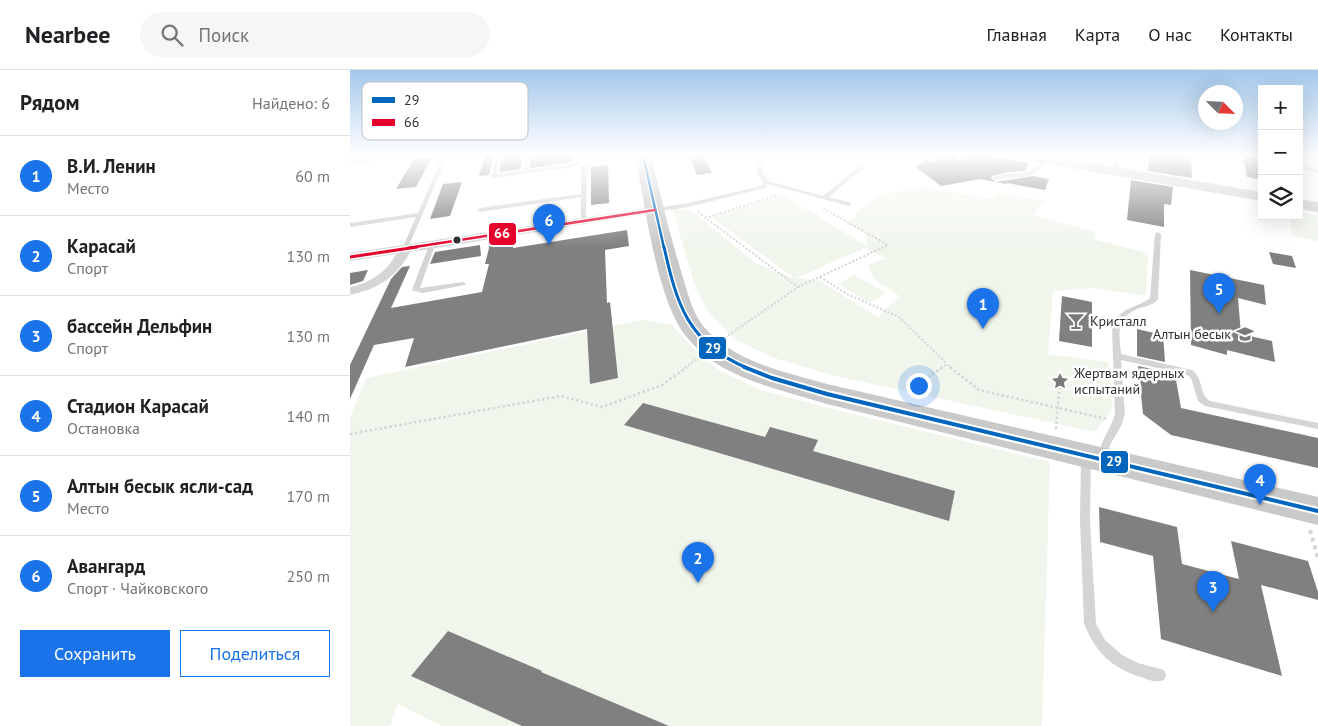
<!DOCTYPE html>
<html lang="ru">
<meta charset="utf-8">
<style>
:root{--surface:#fff;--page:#f6f6f6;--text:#202124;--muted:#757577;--line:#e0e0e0;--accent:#1a73e8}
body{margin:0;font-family:"PT Sans",sans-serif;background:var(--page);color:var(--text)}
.controls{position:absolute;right:15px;top:15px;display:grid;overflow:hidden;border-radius:0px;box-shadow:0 5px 20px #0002}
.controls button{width:45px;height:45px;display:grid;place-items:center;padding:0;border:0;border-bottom:1px solid var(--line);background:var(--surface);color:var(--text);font:25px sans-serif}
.compass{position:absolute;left:848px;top:15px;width:45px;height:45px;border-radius:50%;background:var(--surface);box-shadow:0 5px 20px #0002;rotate:114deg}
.you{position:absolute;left:568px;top:315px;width:18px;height:18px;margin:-12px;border:4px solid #fff;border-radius:50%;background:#1a73e8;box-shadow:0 0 0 8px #1a73e833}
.badge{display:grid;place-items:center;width:32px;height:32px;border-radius:50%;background:var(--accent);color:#fff;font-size:16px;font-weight:700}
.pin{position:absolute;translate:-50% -41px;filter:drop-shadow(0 1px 2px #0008)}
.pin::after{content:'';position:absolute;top:26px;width:18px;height:15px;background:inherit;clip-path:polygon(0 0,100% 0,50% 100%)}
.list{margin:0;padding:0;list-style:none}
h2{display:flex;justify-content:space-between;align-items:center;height:65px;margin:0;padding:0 20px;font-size:21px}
h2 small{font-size:16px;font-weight:400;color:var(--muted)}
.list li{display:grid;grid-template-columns:32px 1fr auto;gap:15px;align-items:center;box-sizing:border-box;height:80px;padding:0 20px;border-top:1px solid var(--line)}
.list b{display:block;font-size:19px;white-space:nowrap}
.list p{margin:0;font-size:16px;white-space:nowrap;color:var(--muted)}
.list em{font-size:16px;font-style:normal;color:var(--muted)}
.actions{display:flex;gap:10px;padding:15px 20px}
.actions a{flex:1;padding:11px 0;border:1px solid var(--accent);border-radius:0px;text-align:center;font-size:18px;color:var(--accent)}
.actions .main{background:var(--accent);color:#fff}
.icon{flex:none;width:28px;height:28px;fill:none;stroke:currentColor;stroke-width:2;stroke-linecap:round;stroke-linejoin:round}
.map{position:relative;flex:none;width:968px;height:656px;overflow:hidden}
header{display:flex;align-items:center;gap:30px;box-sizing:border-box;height:70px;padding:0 25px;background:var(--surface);border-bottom:1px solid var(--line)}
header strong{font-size:24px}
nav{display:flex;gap:28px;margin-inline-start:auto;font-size:18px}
.search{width:350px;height:45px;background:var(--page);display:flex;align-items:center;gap:12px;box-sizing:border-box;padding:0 18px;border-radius:28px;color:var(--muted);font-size:19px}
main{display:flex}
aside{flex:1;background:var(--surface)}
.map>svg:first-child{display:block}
.green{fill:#f1f6ed;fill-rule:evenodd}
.building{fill:#808080}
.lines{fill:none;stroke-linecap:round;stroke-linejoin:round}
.path-far2{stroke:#d5d5d5;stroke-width:2;stroke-dasharray:2 2;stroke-linecap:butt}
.path-far1{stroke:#d5d5d5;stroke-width:2.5;stroke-dasharray:2.5 2.5;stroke-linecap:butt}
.path{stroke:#d5d5d5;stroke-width:4;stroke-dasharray:4 4;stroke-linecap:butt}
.lane{fill:#d5d5d5;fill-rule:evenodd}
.street{fill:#d5d5d5;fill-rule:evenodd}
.secondary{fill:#cfcfcf;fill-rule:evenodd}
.primary{fill:#c9c9c9;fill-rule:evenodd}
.bus-1-far2-casing{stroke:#fff;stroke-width:5}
.bus-1-far1-casing{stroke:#fff;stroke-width:6}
.bus-1-casing{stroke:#fff;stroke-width:8}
.bus-2-far1-casing{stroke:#fff;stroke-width:5}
.bus-2-casing{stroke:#fff;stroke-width:6}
.bus-1-far2{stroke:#0065bd;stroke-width:2.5}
.bus-1-far1{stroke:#0065bd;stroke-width:3}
.bus-1{stroke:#0065bd;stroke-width:4}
.bus-2-far1{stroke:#e4002b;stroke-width:2.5}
.bus-2{stroke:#e4002b;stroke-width:3}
.bus-dot{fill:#313131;stroke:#fff;stroke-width:2}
.labels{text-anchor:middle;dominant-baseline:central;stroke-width:5;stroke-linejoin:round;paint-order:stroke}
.poi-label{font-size:14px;fill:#313131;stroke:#fff;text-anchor:start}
.key{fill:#fff;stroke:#c1c1c1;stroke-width:1}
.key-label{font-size:14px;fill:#313131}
.line-badge{stroke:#fff;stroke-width:2}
.badge-label{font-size:14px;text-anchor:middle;font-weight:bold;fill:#fff}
</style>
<header>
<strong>Nearbee</strong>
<div class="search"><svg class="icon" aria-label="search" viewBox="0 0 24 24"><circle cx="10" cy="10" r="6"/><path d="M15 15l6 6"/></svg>Поиск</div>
<nav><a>Главная</a><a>Карта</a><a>О нас</a><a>Контакты</a></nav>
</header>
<main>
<aside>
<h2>Рядом<small>Найдено: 6</small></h2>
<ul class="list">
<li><span class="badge">1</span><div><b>В.И. Ленин</b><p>Место</p></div><em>60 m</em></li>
<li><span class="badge">2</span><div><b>Карасай</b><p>Спорт</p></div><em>130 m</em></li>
<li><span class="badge">3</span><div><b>бассейн Дельфин</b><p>Спорт</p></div><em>130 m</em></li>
<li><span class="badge">4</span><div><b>Стадион Карасай</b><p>Остановка</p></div><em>140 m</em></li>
<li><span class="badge">5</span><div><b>Алтын бесык ясли-сад</b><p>Место</p></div><em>170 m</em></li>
<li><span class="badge">6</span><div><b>Авангард</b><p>Спорт · Чайковского</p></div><em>250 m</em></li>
</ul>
<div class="actions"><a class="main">Сохранить</a><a>Поделиться</a></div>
</aside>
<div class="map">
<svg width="968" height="656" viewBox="0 0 968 656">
<rect width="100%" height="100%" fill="#fff"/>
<g class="green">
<path d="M 574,117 L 642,129 L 647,122 L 695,131 L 684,145 L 745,162 L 746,170 L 798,183 L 796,226 L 744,218 L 703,221 L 698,284 L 758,292 L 763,339 L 745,362 L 481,305 L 424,288 L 384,269 L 358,242 L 345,216 L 322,138 L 341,140 L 407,194 L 444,208 L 361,147 L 433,125 L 517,176 L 515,162 L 497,154 L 514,136 L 532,124 ZM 517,177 L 518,180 L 536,188 L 518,195 L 524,209 L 549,226 L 528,247 L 470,211 L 446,208 Z"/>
<polygon points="949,142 968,145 968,171 943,166 939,146 949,146"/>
<polygon points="504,205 536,223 520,233 488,214"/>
<polygon points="292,250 321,254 345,280 370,301 411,320 475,337 700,392 692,656 92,656 48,634 40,656 0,656 0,347 16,308"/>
</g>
<g class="building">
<polygon points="135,85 144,85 139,105 129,106"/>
<polygon points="152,85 173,85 171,99 149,102"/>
<polygon points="181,85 224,85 223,92 180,98"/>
<polygon points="339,85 354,85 362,103 347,105"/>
<polygon points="588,85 597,87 598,85 608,85 607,89 611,91 617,85 639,85 679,93 675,101 657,102 642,106 641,108 646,112 683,106 699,109 695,120 657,113 656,114 630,109 591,116 566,97 574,90 583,92"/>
<polygon points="799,85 841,85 842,108 798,101"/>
<polygon points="893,85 912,89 912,110 897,107"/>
<polygon points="82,87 66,117 46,119 64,89"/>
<polygon points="258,95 259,133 241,135 241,97"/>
<polygon points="781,110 823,117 821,135 814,134 814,157 777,150"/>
<polygon points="112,112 100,146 80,149 93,114"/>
<polygon points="277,160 279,176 255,180 257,233 260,232 268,308 240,314 237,259 55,297 64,268 24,275 0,329 0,295 41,209 52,197 60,196 41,238 132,222 139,194 135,194 140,174 165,170 163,178"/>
<polygon points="130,175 131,186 80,194 85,182"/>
<polygon points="919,182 942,186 946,198 923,194"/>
<polygon points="18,200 13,211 0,215 0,203"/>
<polygon points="840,200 914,215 916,235 888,228 891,264 922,271 925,292 877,280 877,285 841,275"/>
<polygon points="712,226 742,232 742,277 709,271"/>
<polygon points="787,259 813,265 815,292 787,286"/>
<polygon points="788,296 825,304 831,338 968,368 968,398 821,365 793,344"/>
<polygon points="293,333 415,367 420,357 468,370 463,381 605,421 599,451 274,355"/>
<polygon points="749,437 827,457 832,494 889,509 881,471 958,491 968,522 968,530 911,515 932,606 811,569 803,486 750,472"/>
<polygon points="98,561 192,601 191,602 319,656 172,656 61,606"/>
</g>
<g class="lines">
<g class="path-far2">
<polyline points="348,142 448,217 376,267"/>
<polyline points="355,148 428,125"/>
<polyline points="470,207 497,224 549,247 597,294"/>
<polyline points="448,217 538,175 473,138"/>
<polyline points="335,298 348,288"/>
<polyline points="591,298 597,294 602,298"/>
</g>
<g class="path-far1">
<polyline points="600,297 629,320 757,349"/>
<polyline points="557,321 593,297"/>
<polyline points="706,359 710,311"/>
<polyline points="0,364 211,326 252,337 312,315 337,297"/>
</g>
<polyline class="path" points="960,460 968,488"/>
<g class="lane">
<polygon points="93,85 98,85 57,180 52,179 66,147 0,157 0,153 68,143"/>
<polygon points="146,85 150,85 147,104 173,101 175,85 179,85 178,100 224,94 225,93 226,85 230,85 231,94 225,97 144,108 141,106"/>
<polygon points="409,85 414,85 415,89 412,101 418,111 473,126 511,95 516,96 479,127 501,133 501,135 499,136 417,114 415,118 338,137 305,142 302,140 305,138 338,133 411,116 413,112 406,101 411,89"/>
<polygon points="610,85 615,85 611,89 609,88"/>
<polygon points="765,85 770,85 767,102 764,104 761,102"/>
<polygon points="906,85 912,85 912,87 906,86"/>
<path d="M 693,89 L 697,90 C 682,113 669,105 646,110 L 643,108 C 664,98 676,113 693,89 Z"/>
<polygon points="234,95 237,97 236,152 231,151 231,127 130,142 127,140 130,138 231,124 231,97"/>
<polygon points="949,95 968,99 968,103 949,98"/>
<path d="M 808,162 L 811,164 L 808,229 C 803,235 797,236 790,238 C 765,247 769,263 771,284 L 842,300 C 855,311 848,323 860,331 L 968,353 L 968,359 L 855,336 L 848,331 L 841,308 L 836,304 L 771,290 L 775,344 L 771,356 L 760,375 L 757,391 L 754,392 L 751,391 C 745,375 762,359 765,344 L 762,257 C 770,236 786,239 800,228 L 805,164 Z"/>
<polygon points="82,173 85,175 70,218 113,212 116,214 115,215 73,223 64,221 62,220 79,175"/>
<path d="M 736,383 L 739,384 L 741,387 L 740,451 L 746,554 L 755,570 L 772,585 L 788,593 L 814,600 L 816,605 L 814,610 C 806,613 799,610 791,607 C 761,598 746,582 734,554 L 730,451 L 731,387 L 733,384 Z"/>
</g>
<g class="street">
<polygon points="23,85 54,85 49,88 0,94 0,88"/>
<path d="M 305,137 L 311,140 L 309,142 L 60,182 C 47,207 28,219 0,225 L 0,217 C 20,213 37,202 46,184 L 0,191 L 0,183 Z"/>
</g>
<g class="secondary">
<polygon points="663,85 694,85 912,122 912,131 669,89"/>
<polygon points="949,129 968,132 968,142 949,139"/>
</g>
<path class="primary" d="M 285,85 L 301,85 C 311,127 321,170 334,211 C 339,227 343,244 354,257 C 384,292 435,302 477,314 L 968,427 L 968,455 L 477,334 C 442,323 404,315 372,297 C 359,290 344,277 335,265 C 306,227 295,133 285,85 Z"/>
<g class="bus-1-far2-casing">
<polyline id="bus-1-far2" points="293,85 314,178"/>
</g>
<g class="bus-1-far1-casing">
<path id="bus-1-far1" d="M 314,177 C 327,235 338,273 397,298"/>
</g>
<g class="bus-1-casing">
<polyline id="bus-1" points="394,297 422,308 477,324 968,441"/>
</g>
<g class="bus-2-far1-casing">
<polyline id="bus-2-far1" points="58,178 305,140"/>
</g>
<g class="bus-2-casing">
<polyline id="bus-2" points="0,187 67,177"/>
</g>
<use href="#bus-1-far2" class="bus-1-far2"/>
<use href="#bus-1-far1" class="bus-1-far1"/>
<use href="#bus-1" class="bus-1"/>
<use href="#bus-2-far1" class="bus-2-far1"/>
<use href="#bus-2" class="bus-2"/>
</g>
<linearGradient id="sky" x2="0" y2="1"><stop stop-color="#a3c8ec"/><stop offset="0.48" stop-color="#fff"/><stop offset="1" stop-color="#fff" stop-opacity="0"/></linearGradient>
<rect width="968" height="177" fill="url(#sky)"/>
<defs>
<g id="bar-bare" transform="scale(1.35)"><path d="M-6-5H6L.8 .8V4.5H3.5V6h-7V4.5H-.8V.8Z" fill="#797979" stroke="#fff" stroke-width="2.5" paint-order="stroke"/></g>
<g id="school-bare" transform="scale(1.35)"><path d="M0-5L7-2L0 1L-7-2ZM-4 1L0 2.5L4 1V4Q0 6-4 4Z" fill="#797979" stroke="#fff" stroke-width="2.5" paint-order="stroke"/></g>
<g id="sight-bare" transform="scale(1.35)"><path d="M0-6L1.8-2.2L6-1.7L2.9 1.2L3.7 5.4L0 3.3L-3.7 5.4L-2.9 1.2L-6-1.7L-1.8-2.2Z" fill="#797979" stroke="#fff" stroke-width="2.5" paint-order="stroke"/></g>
</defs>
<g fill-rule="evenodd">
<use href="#bar-bare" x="726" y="251"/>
<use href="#school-bare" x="895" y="264"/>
<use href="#sight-bare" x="710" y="311"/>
</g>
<circle class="bus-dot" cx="107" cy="170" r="4.5"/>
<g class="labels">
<g class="poi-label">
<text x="740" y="251">Кристалл</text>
<text x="881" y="264" text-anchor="end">Алтын бесык</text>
<text x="724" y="303">Жертвам ядерных<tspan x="724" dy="16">испытаний</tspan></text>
</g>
</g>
<rect x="12" y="12" width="166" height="58" rx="8" class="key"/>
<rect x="22" y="27" width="23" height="6" fill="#0065bd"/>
<rect x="22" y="49" width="23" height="7" fill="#e4002b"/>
<g class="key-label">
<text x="54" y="35">29</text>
<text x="54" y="57">66</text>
</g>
<g class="line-badge">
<rect x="138" y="152" width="29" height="24" rx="5" fill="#e4002b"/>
<rect x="348" y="266" width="29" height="24" rx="5" fill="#0065bd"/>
<rect x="750" y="380" width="29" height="24" rx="5" fill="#0065bd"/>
</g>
<g class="badge-label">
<text x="152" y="168">66</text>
<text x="363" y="283">29</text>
<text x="764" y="396">29</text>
</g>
</svg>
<div class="controls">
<button>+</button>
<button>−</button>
<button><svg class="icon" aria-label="layers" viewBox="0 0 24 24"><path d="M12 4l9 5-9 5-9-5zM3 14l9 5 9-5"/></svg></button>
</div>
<svg class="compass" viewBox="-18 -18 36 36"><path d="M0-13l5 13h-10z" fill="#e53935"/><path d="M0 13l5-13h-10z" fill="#757577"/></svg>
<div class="you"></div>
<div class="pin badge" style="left:633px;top:259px">1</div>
<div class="pin badge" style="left:348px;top:513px">2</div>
<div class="pin badge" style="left:863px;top:542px">3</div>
<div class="pin badge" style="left:910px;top:435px">4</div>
<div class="pin badge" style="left:869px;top:244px">5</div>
<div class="pin badge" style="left:199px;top:175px">6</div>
</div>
</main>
